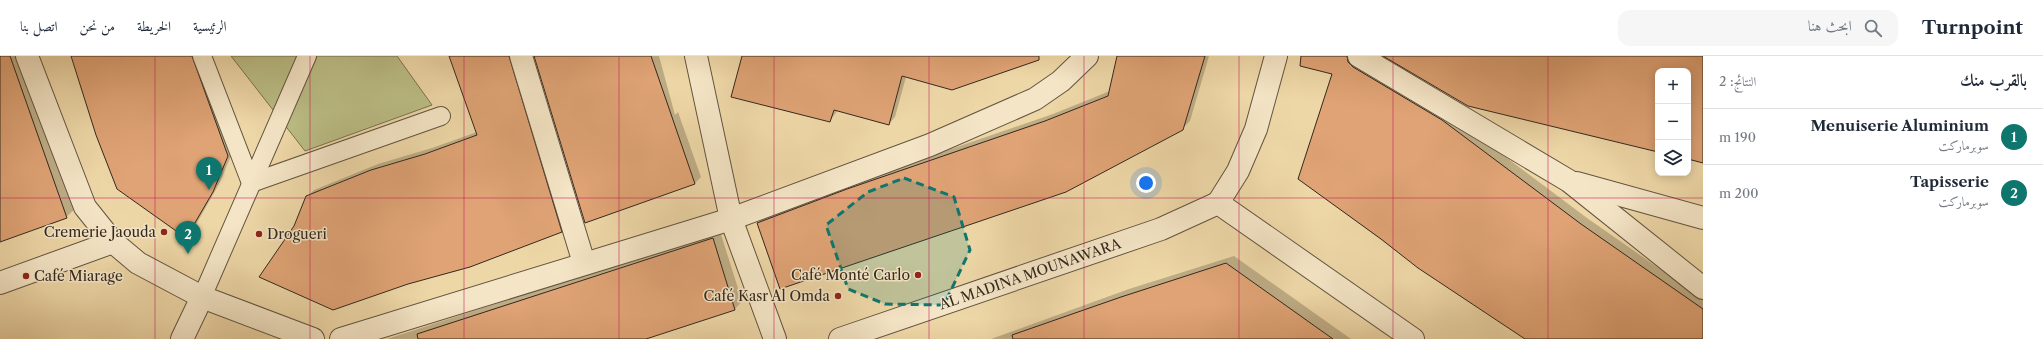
<!DOCTYPE html>
<html lang="ar">
<meta charset="utf-8">
<style>
:root{--surface:#fff;--page:#f6f6f7;--text:#1f2937;--muted:#747a83;--line:#e0e1e3;--accent:#0f766e}
body{margin:0;font-family:"Libre Caslon Text",Amiri,serif;background:var(--page);color:var(--text);direction:rtl}
.controls{position:absolute;right:12px;top:12px;display:grid;overflow:hidden;border-radius:8px;box-shadow:0 2px 10px #0003}
.controls button{width:36px;height:36px;display:grid;place-items:center;padding:0;border:0;border-bottom:1px solid var(--line);background:var(--surface);color:var(--text);font:20px sans-serif}
.you{position:absolute;left:1146px;top:127px;width:14px;height:14px;margin:-10px;border:3px solid #fff;border-radius:50%;background:#1a73e8;box-shadow:0 0 0 6px #1a73e833}
.badge{display:grid;place-items:center;width:26px;height:26px;border-radius:50%;background:var(--accent);color:#fff;font-size:13px;font-weight:700}
.pin{position:absolute;translate:-50% -33px;filter:drop-shadow(0 1px 2px #0008)}
.pin::after{content:'';position:absolute;top:21px;width:14px;height:12px;background:inherit;clip-path:polygon(0 0,100% 0,50% 100%)}
.list{margin:0;padding:0;list-style:none}
h2{display:flex;justify-content:space-between;align-items:center;height:52px;margin:0;padding:0 16px;font-size:17px}
h2 small{font-size:13px;font-weight:400;color:var(--muted)}
.list li{display:grid;grid-template-columns:26px 1fr auto;gap:12px;align-items:center;box-sizing:border-box;height:56px;padding:0 16px;border-top:1px solid var(--line)}
.list b{display:block;font-size:15px;white-space:nowrap}
.list p{margin:0;font-size:13px;white-space:nowrap;color:var(--muted)}
.list em{font-size:13px;font-style:normal;color:var(--muted)}
.icon{flex:none;width:22px;height:22px;fill:none;stroke:currentColor;stroke-width:2;stroke-linecap:round;stroke-linejoin:round}
.map{position:relative;flex:none;width:1703px;height:283px;overflow:hidden;direction:ltr}
header{display:flex;align-items:center;gap:24px;box-sizing:border-box;height:56px;padding:0 20px;background:var(--surface);border-bottom:1px solid var(--line)}
header strong{font-size:19px}
nav{display:flex;gap:22px;margin-inline-start:auto;font-size:14px}
.search{width:280px;height:36px;background:var(--page);display:flex;align-items:center;gap:10px;box-sizing:border-box;padding:0 14px;border-radius:12px;color:var(--muted);font-size:15px}
main{display:flex}
aside{flex:1;background:var(--surface)}
.map>svg:first-child{display:block}
.green{fill:#bbbd85;stroke:#777252}
.shadow{fill:#0003}
.building{fill:#dfa375;stroke:#33281f}
.lines{fill:none;stroke-linecap:round;stroke-linejoin:round}
.lane-casing{stroke:#625441;stroke-width:20}
.street-casing{stroke:#625441;stroke-width:24}
.lane{stroke:#f4e5c6;stroke-width:18}
.street{stroke:#f4e5c6;stroke-width:22}
.marked{fill:#0f766e;fill-opacity:0.2;stroke:#0f766e;stroke-width:3;stroke-dasharray:8 5;stroke-linejoin:round}
.grid{fill:none;stroke:#c2185b;stroke-width:1;stroke-opacity:0.55}
.poi-dot{fill:#8f2418;stroke:#f4e5c6;stroke-width:1.5}
.labels{text-anchor:middle;dominant-baseline:central;stroke-width:3;stroke-linejoin:round;paint-order:stroke}
.poi-label{font-size:14px;fill:#33281f;stroke:#f4e5c6;text-anchor:end}
.street-label{font-size:14px;fill:#33281f;stroke:#f4e5c6}
</style>
<header>
<strong>Turnpoint</strong>
<div class="search"><svg class="icon" aria-label="search" viewBox="0 0 24 24"><circle cx="10" cy="10" r="6"/><path d="M15 15l6 6"/></svg>ابحث هنا</div>
<nav><a>الرئيسية</a><a>الخريطة</a><a>من نحن</a><a>اتصل بنا</a></nav>
</header>
<main>
<aside>
<h2>بالقرب منك<small>النتائج: 2</small></h2>
<ul class="list">
<li><span class="badge">1</span><div><b>Menuiserie Aluminium</b><p>سوبرماركت</p></div><em>190 m</em></li>
<li><span class="badge">2</span><div><b>Tapisserie</b><p>سوبرماركت</p></div><em>200 m</em></li>
</ul>
</aside>
<div class="map">
<svg width="1703" height="283" viewBox="0 0 1703 283">
<rect width="100%" height="100%" fill="#eed7a7"/>
<filter id="stains"><feTurbulence type="fractalNoise" baseFrequency=".005" numOctaves="4"/><feColorMatrix values="0 0 0 0 .2 0 0 0 0 .09 0 0 0 0 .02 0 0 0 .5 -.17"/></filter>
<radialGradient id="worn" r=".72"><stop offset=".6" stop-color="#630" stop-opacity="0"/><stop offset="1" stop-color="#630" stop-opacity=".3"/></radialGradient>
<polygon class="green" points="231,0 397,0 432,49 305,95"/>
<g class="shadow">
<polygon points="0,0 20,0 74,154 66,161 0,185"/>
<polygon points="71,0 199,0 234,93 219,128 193,174 186,181 97,78"/>
<polygon points="451,0 516,0 568,169 561,175 341,248 335,254 260,220 295,170 307,141 314,134 378,108 432,92 477,76"/>
<polygon points="535,0 659,0 675,59 678,56 701,121 695,127"/>
<polygon points="743,0 1016,0 906,21 895,61 889,68 838,54 830,65"/>
<polygon points="1118,0 1209,0 1190,65 1182,73 758,167 766,159 855,126 1053,58 1110,35"/>
<polygon points="1340,0 1355,0 1448,58 1587,162 1703,243 1703,283 1525,283 1418,211 1299,123"/>
<polygon points="720,175 742,245 735,253 642,283 387,283"/>
<polygon points="1234,200 1351,283 991,283 1129,233"/>
</g>
<g class="building">
<polygon points="0,0 10,0 67,162 0,186"/>
<polygon points="71,0 192,0 228,100 213,136 186,182 117,133 96,79"/>
<polygon points="449,0 509,0 562,176 470,211 408,228 333,254 259,221 294,170 306,140 371,114 425,98 477,79"/>
<polygon points="534,0 651,0 695,128 585,167"/>
<polygon points="742,0 1039,0 1039,4 952,34 902,20 889,69 834,54 830,66 731,41"/>
<polygon points="1117,0 1205,0 1183,74 1066,136 780,233 757,167 847,133 1045,65 1108,40"/>
<polygon points="1301,0 1347,0 1348,6 1353,11 1442,64 1581,168 1703,253 1703,283 1525,283 1418,212 1381,183 1298,123 1332,18 1300,10"/>
<polygon points="1383,0 1703,0 1703,107 1688,103 1688,15 1658,15 1658,96 1468,50"/>
<polygon points="713,182 735,254 646,283 418,283 417,278"/>
<polygon points="1226,207 1333,283 1013,283 1012,279 1121,241"/>
</g>
<g class="lines">
<g class="lane-casing">
<g id="lane">
<polyline points="202,0 251,127 441,60"/>
<polyline points="202,241 307,0"/>
</g>
</g>
<g class="street-casing">
<g id="street">
<polyline points="27,0 85,151 113,186 138,207 202,241 313,283"/>
<polyline points="521,0 584,207"/>
<polyline points="696,0 731,163 775,283"/>
<polyline points="1359,0 1569,125 1703,232"/>
<polyline points="1577,127 1703,162"/>
<polyline points="1218,147 1413,283"/>
<polyline points="1218,147 1238,115 1256,73 1276,0"/>
<polyline points="0,227 113,186"/>
<polyline points="182,283 202,241"/>
<polyline points="341,283 731,163 930,89 1035,43 1061,25 1087,0"/>
<polyline points="840,283 1161,173 1218,147"/>
</g>
</g>
<use href="#lane" class="lane"/>
<use href="#street" class="street"/>
</g>
<path class="marked" d="M 904,122 L 954,141 L 970,194 L 944,249 L 885,248 L 848,233 L 826,169 L 868,136 Z"/>
<path class="grid" d="M 155,0 L 155,283M 310,0 L 310,283M 464,0 L 464,283M 619,0 L 619,283M 774,0 L 774,283M 929,0 L 929,283M 1084,0 L 1084,283M 1239,0 L 1239,283M 1393,0 L 1393,283M 1548,0 L 1548,283M 0,142 L 1703,142"/>
<g class="poi-dot">
<circle cx="164" cy="176" r="4"/>
<circle cx="259" cy="178" r="4"/>
<circle cx="918" cy="219" r="4"/>
<circle cx="26" cy="220" r="4"/>
<circle cx="838" cy="240" r="4"/>
</g>
<g class="labels">
<g class="poi-label">
<text x="156" y="176">Cremerie Jaouda</text>
<text x="267" y="178" text-anchor="start">Drogueri</text>
<text x="910" y="219">Café Monté Carlo</text>
<text x="34" y="220" text-anchor="start">Café Miarage</text>
<text x="830" y="240">Café Kasr Al Omda</text>
</g>
<g class="street-label">
<text transform="translate(1030 218) rotate(-19)">AL MADINA MOUNAWARA</text>
</g>
</g>
<rect width="100%" height="100%" filter="url(#stains)"/>
<rect width="100%" height="100%" fill="url(#worn)"/>
</svg>
<div class="controls">
<button>+</button>
<button>−</button>
<button><svg class="icon" aria-label="layers" viewBox="0 0 24 24"><path d="M12 4l9 5-9 5-9-5zM3 14l9 5 9-5"/></svg></button>
</div>
<div class="you"></div>
<div class="pin badge" style="left:209px;top:134px">1</div>
<div class="pin badge" style="left:188px;top:198px">2</div>
</div>
</main>
